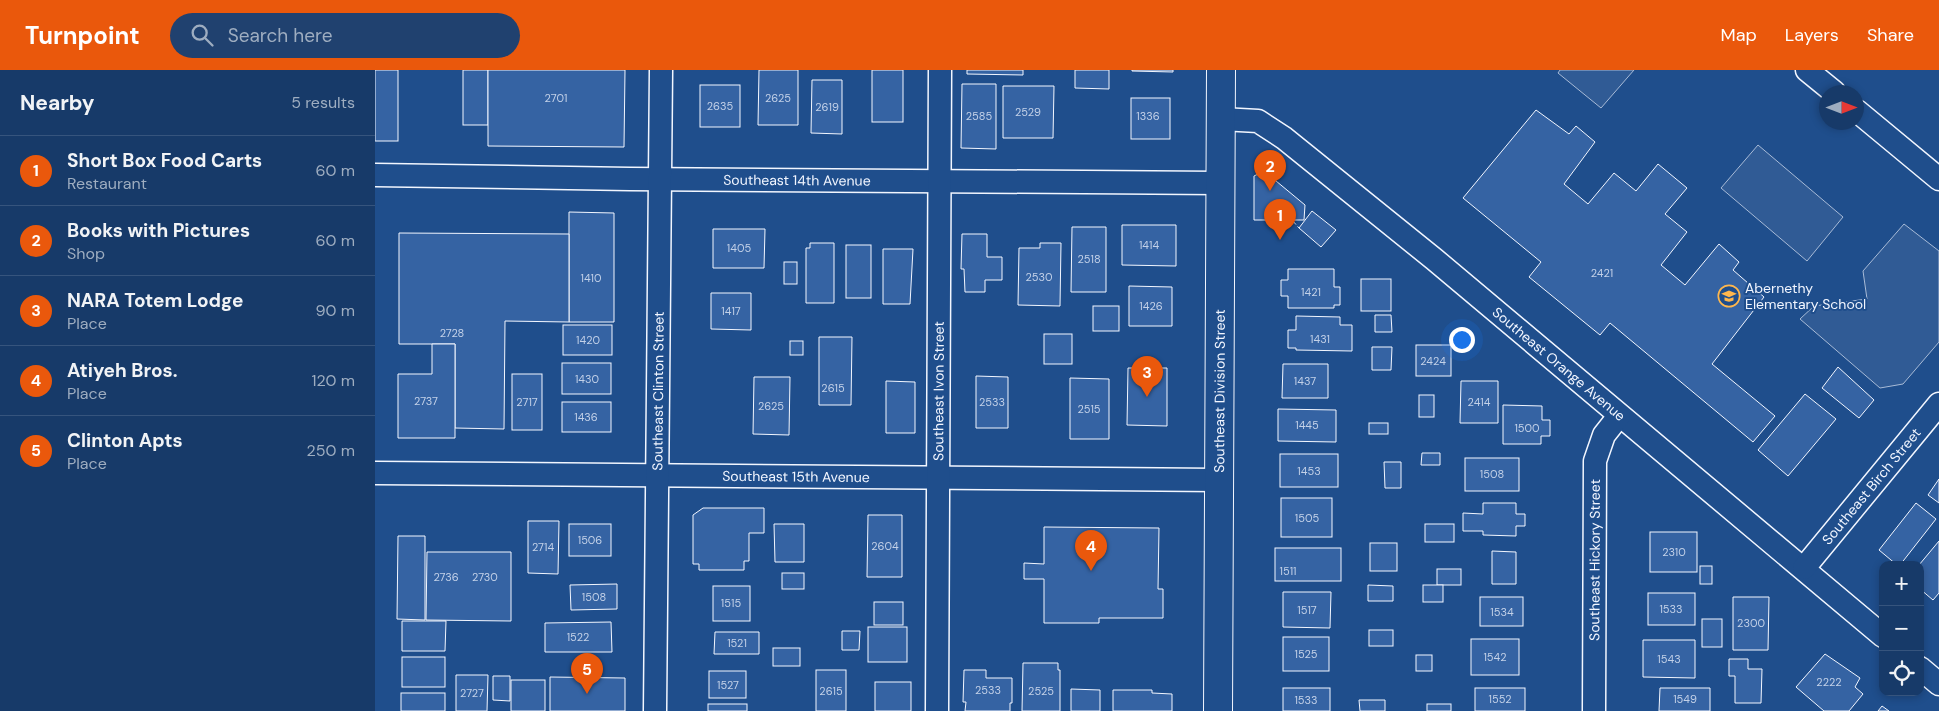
<!DOCTYPE html>
<meta charset="utf-8">
<style>
:root{--surface:#173a69;--page:#20416f;--text:#f1f3f6;--muted:#9eadc0;--line:#36547d;--accent:#ea580c}
body{margin:0;font-family:"DM Sans",sans-serif;background:var(--page);color:var(--text)}
.controls{position:absolute;right:15px;bottom:15px;display:grid;overflow:hidden;border-radius:10px;box-shadow:0 2px 8px #0003}
.controls button{width:45px;height:45px;display:grid;place-items:center;padding:0;border:0;border-bottom:1px solid var(--line);background:var(--surface);color:var(--text);font:25px sans-serif}
.compass{position:absolute;left:1444px;top:15px;width:45px;height:45px;border-radius:50%;background:var(--surface);box-shadow:0 2px 8px #0003;rotate:90deg}
.you{position:absolute;left:1086px;top:269px;width:18px;height:18px;margin:-12px;border:4px solid #fff;border-radius:50%;background:#1a73e8;box-shadow:0 0 0 8px #1a73e833}
.badge{display:grid;place-items:center;width:32px;height:32px;border-radius:50%;background:var(--accent);color:#fff;font-size:16px;font-weight:700}
.pin{position:absolute;translate:-50% -41px;filter:drop-shadow(0 1px 2px #0008)}
.pin::after{content:'';position:absolute;top:26px;width:18px;height:15px;background:inherit;clip-path:polygon(0 0,100% 0,50% 100%)}
.list{margin:0;padding:0;list-style:none}
h2{display:flex;justify-content:space-between;align-items:center;height:65px;margin:0;padding:0 20px;font-size:21px}
h2 small{font-size:16px;font-weight:400;color:var(--muted)}
.list li{display:grid;grid-template-columns:32px 1fr auto;gap:15px;align-items:center;box-sizing:border-box;height:70px;padding:0 20px;border-top:1px solid var(--line)}
.list b{display:block;font-size:19px;white-space:nowrap}
.list p{margin:0;font-size:16px;white-space:nowrap;color:var(--muted)}
.list em{font-size:16px;font-style:normal;color:var(--muted)}
.icon{flex:none;width:28px;height:28px;fill:none;stroke:currentColor;stroke-width:2;stroke-linecap:round;stroke-linejoin:round}
.map{position:relative;flex:none;width:1564px;height:641px;overflow:hidden}
header{display:flex;align-items:center;gap:30px;box-sizing:border-box;height:70px;padding:0 25px;background:var(--accent);color:#fff}
header strong{font-size:24px}
nav{display:flex;gap:28px;margin-inline-start:auto;font-size:18px}
.search{width:350px;height:45px;background:var(--page);display:flex;align-items:center;gap:12px;box-sizing:border-box;padding:0 18px;border-radius:28px;color:var(--muted);font-size:19px}
main{display:flex}
aside{flex:1;background:var(--surface)}
.map>svg:first-child{display:block}
.built{fill:#305b95;stroke:#a8bbd7}
.building{fill:#3563a3;stroke:#f2f6ff}
.lines{fill:none;stroke-linecap:round;stroke-linejoin:round}
.minor-casing{stroke:#f2f6ff;stroke-width:25}
.secondary-casing{stroke:#f2f6ff;stroke-width:30}
.minor{stroke:#1f4e8c;stroke-width:22}
.secondary{stroke:#1f4e8c;stroke-width:28}
.fence{stroke:#f2f6ff;stroke-width:1;stroke-dasharray:6 2.5;stroke-linecap:butt}
.labels{text-anchor:middle;dominant-baseline:central;stroke-width:4;stroke-linejoin:round;paint-order:stroke}
.number-label{font-size:11px;fill:#c3d1e8}
.street-label{font-size:14px;fill:#f2f6ff;stroke:#1f4e8c}
.poi-label{font-size:14px;fill:#f2f6ff;stroke:#1f4e8c;text-anchor:start}
</style>
<header>
<strong>Turnpoint</strong>
<div class="search"><svg class="icon" aria-label="search" viewBox="0 0 24 24"><circle cx="10" cy="10" r="6"/><path d="M15 15l6 6"/></svg>Search here</div>
<nav><a>Map</a><a>Layers</a><a>Share</a></nav>
</header>
<main>
<aside>
<h2>Nearby<small>5 results</small></h2>
<ul class="list">
<li><span class="badge">1</span><div><b>Short Box Food Carts</b><p>Restaurant</p></div><em>60 m</em></li>
<li><span class="badge">2</span><div><b>Books with Pictures</b><p>Shop</p></div><em>60 m</em></li>
<li><span class="badge">3</span><div><b>NARA Totem Lodge</b><p>Place</p></div><em>90 m</em></li>
<li><span class="badge">4</span><div><b>Atiyeh Bros.</b><p>Place</p></div><em>120 m</em></li>
<li><span class="badge">5</span><div><b>Clinton Apts</b><p>Place</p></div><em>250 m</em></li>
</ul>
</aside>
<div class="map">
<svg width="1564" height="641" viewBox="0 0 1564 641">
<rect width="100%" height="100%" fill="#1f4e8c"/>
<g class="built">
<polygon points="1185,0 1259,0 1226,38 1183,3"/>
<polygon points="1383,75 1468,147 1432,191 1346,118"/>
<polygon points="1529,154 1564,181 1564,272 1528,314 1505,318 1425,249 1439,236 1492,229 1488,201"/>
</g>
<g class="building">
<rect x="0" y="0" width="23" height="71"/>
<rect x="88" y="0" width="25" height="55"/>
<polygon points="113,0 250,0 249,77 113,76"/>
<polygon points="384,0 423,0 423,55 383,55"/>
<rect x="497" y="0" width="31" height="52"/>
<polygon points="592,0 648,0 648,5 592,4"/>
<polygon points="700,0 734,0 734,19 700,18"/>
<polygon points="757,0 798,0 798,2 757,1"/>
<polygon points="437,10 467,10 467,64 436,63"/>
<polygon points="587,14 621,14 621,79 586,78"/>
<rect x="325" y="15" width="40" height="42"/>
<polygon points="628,16 679,16 678,68 628,68"/>
<rect x="756" y="28" width="39" height="41"/>
<polygon points="1161,40 1194,64 1201,56 1220,72 1189,114 1213,134 1239,103 1261,121 1283,94 1312,118 1290,144 1312,162 1286,195 1310,215 1344,174 1364,192 1358,200 1389,227 1337,294 1400,346 1378,372 1235,253 1225,265 1154,207 1166,192 1088,128"/>
<polygon points="889,101 930,135 929,150 879,150 879,106"/>
<polygon points="937,141 961,160 946,177 924,158"/>
<polygon points="194,142 239,143 239,252 194,252"/>
<polygon points="747,155 801,155 801,196 747,195"/>
<polygon points="697,157 731,157 731,222 696,222"/>
<polygon points="338,159 390,159 389,198 338,198"/>
<polygon points="24,163 194,164 194,252 130,251 129,359 80,358 80,274 24,274"/>
<polygon points="587,164 612,164 612,187 627,187 627,210 610,210 610,222 590,222 589,199 586,199"/>
<polygon points="435,173 459,173 459,233 431,233 431,178 435,178"/>
<polygon points="665,173 686,173 685,236 643,235 644,178 665,178"/>
<rect x="471" y="175" width="25" height="53"/>
<polygon points="508,179 538,179 535,234 508,234"/>
<rect x="409" y="192" width="13" height="22"/>
<polygon points="913,199 959,199 959,217 965,217 965,235 959,235 959,238 913,238 913,226 906,226 906,210 913,210"/>
<rect x="986" y="209" width="30" height="32"/>
<polygon points="754,216 797,217 797,256 754,256"/>
<polygon points="336,223 376,223 376,260 336,259"/>
<rect x="718" y="236" width="26" height="25"/>
<polygon points="1000,245 1016,245 1017,262 1000,262"/>
<polygon points="921,246 965,247 965,255 977,255 977,281 921,280 921,278 913,278 913,260 921,260"/>
<rect x="188" y="255" width="49" height="30"/>
<rect x="669" y="264" width="28" height="30"/>
<polygon points="444,267 477,267 476,335 444,335"/>
<rect x="415" y="271" width="13" height="14"/>
<polygon points="57,274 80,274 80,368 23,368 23,304 57,304"/>
<rect x="1041" y="275" width="35" height="31"/>
<polygon points="997,277 1017,277 1016,300 997,300"/>
<rect x="187" y="293" width="49" height="31"/>
<polygon points="908,294 953,294 953,328 907,328"/>
<polygon points="1463,297 1499,330 1484,348 1447,318"/>
<polygon points="753,298 792,298 792,356 752,355"/>
<rect x="137" y="304" width="30" height="56"/>
<polygon points="601,306 633,307 633,358 601,358"/>
<polygon points="379,307 415,307 414,365 378,364"/>
<polygon points="695,308 734,309 734,369 695,369"/>
<polygon points="511,311 540,312 540,363 511,363"/>
<polygon points="1086,311 1123,311 1123,353 1085,353"/>
<polygon points="1430,324 1461,349 1413,406 1383,380"/>
<rect x="1044" y="325" width="15" height="22"/>
<rect x="187" y="332" width="49" height="30"/>
<polygon points="1128,335 1167,336 1167,350 1175,350 1175,366 1166,366 1166,374 1128,374"/>
<polygon points="903,339 961,340 961,372 903,371"/>
<rect x="994" y="353" width="19" height="11"/>
<polygon points="1047,383 1065,383 1065,395 1046,395"/>
<rect x="905" y="384" width="58" height="33"/>
<rect x="1090" y="388" width="54" height="33"/>
<polygon points="1009,392 1026,392 1026,418 1010,418"/>
<polygon points="1564,409 1564,433 1553,425"/>
<rect x="906" y="428" width="51" height="39"/>
<polygon points="1108,433 1141,433 1141,444 1150,444 1150,456 1141,456 1141,466 1108,465 1108,461 1088,461 1088,443 1108,444"/>
<polygon points="1541,433 1561,449 1525,495 1522,495 1504,480"/>
<polygon points="328,438 389,438 389,463 374,463 374,491 369,491 369,500 324,500 324,494 318,494 318,445"/>
<polygon points="493,445 527,445 527,507 492,507"/>
<polygon points="153,451 184,451 183,504 153,503"/>
<rect x="194" y="454" width="42" height="32"/>
<polygon points="399,454 429,454 429,492 400,492"/>
<rect x="1050" y="454" width="29" height="18"/>
<polygon points="669,457 784,458 783,519 788,519 788,548 724,548 724,553 669,553 669,509 649,509 649,493 669,494"/>
<rect x="1275" y="462" width="47" height="40"/>
<polygon points="23,466 50,466 50,550 22,549"/>
<polygon points="1564,471 1564,523 1558,530 1545,519 1544,495"/>
<rect x="995" y="473" width="27" height="28"/>
<rect x="900" y="478" width="66" height="33"/>
<polygon points="1117,481 1141,482 1141,514 1117,514"/>
<polygon points="52,482 136,482 136,551 51,550"/>
<rect x="1325" y="496" width="12" height="18"/>
<rect x="1062" y="499" width="24" height="16"/>
<rect x="407" y="503" width="22" height="16"/>
<polygon points="242,514 242,539 196,540 195,515"/>
<polygon points="993,515 1018,516 1018,531 993,531"/>
<rect x="1048" y="515" width="20" height="17"/>
<rect x="338" y="516" width="37" height="35"/>
<polygon points="908,522 956,522 955,558 908,557"/>
<rect x="1273" y="523" width="47" height="32"/>
<rect x="1105" y="527" width="43" height="29"/>
<polygon points="1358,527 1394,527 1393,580 1358,580"/>
<rect x="499" y="532" width="29" height="23"/>
<rect x="1327" y="549" width="20" height="28"/>
<polygon points="27,551 71,551 70,581 27,581"/>
<polygon points="236,552 237,582 170,582 170,553"/>
<rect x="493" y="557" width="39" height="35"/>
<rect x="994" y="560" width="24" height="16"/>
<polygon points="467,561 485,561 484,580 467,580"/>
<polygon points="340,562 384,562 384,584 339,584"/>
<rect x="908" y="567" width="46" height="34"/>
<rect x="1096" y="569" width="48" height="36"/>
<polygon points="1268,570 1320,570 1320,608 1268,607"/>
<rect x="398" y="578" width="27" height="18"/>
<polygon points="1450,584 1485,608 1480,617 1488,624 1474,641 1449,641 1421,617"/>
<rect x="1041" y="585" width="16" height="16"/>
<rect x="27" y="587" width="43" height="30"/>
<polygon points="1354,589 1373,589 1373,599 1387,599 1386,633 1360,633 1360,606 1354,606"/>
<polygon points="648,593 683,593 683,600 685,600 685,641 647,641"/>
<rect x="441" y="600" width="30" height="41"/>
<polygon points="589,600 611,600 611,608 637,608 637,633 635,633 635,641 590,641 591,632 588,632"/>
<rect x="334" y="601" width="37" height="27"/>
<polygon points="81,605 113,605 112,641 81,641"/>
<polygon points="118,606 135,606 135,631 118,630"/>
<polygon points="175,607 250,608 250,641 175,641"/>
<rect x="136" y="610" width="34" height="31"/>
<rect x="500" y="612" width="36" height="29"/>
<rect x="908" y="618" width="47" height="23"/>
<rect x="1100" y="618" width="50" height="23"/>
<polygon points="1285,618 1335,618 1335,641 1284,641"/>
<polygon points="696,619 725,620 725,641 696,641"/>
<polygon points="738,620 777,620 777,623 797,624 797,641 738,641"/>
<rect x="26" y="623" width="44" height="18"/>
<polygon points="984,630 1010,630 1010,641 985,641"/>
<rect x="333" y="634" width="39" height="7"/>
<rect x="1052" y="634" width="24" height="7"/>
<polygon points="1507,636 1514,641 1503,641"/>
</g>
<g class="lines">
<g class="minor-casing">
<g id="minor">
<polyline points="1432,0 1459,22"/>
<polyline points="1482,41 1564,109"/>
<path id="s1" d="M 846,49 L 883,51 L 909,68 L 1059,189 L 1508,566"/>
<path id="s2" d="M 0,105 L 255,109 L 845,113"/>
<path id="s3" d="M 0,403 L 843,410"/>
<path id="s4" d="M 1429,498 L 1564,334"/>
<polyline points="1545,598 1564,614"/>
<path id="s5" d="M 280,641 L 286,0"/>
<path id="s6" d="M 562,641 L 565,0"/>
<path id="s7" d="M 1219,641 L 1220,391 L 1229,365 L 1244,346"/>
</g>
</g>
<g class="secondary-casing">
<g id="secondary">
<path id="s8" d="M 843,641 L 846,0"/>
</g>
</g>
<use href="#minor" class="minor"/>
<use href="#secondary" class="secondary"/>
<polyline class="fence" points="917,150 924,158"/>
</g>
<defs>
<g id="school-ring" transform="scale(1.125)"><circle r="9.5" fill="#1f4e8c" stroke="#ffb74d" stroke-width="1.5"/><path d="M0-5L7-2L0 1L-7-2ZM-4 1L0 2.5L4 1V4Q0 6-4 4Z" fill="#ffb74d"/></g>
</defs>
<g fill-rule="evenodd">
<use href="#school-ring" x="1354" y="226"/>
</g>
<g class="labels">
<g class="number-label">
<text x="181" y="28">2701</text>
<text x="403" y="28">2625</text>
<text x="345" y="36">2635</text>
<text x="452" y="37">2619</text>
<text x="653" y="42">2529</text>
<text x="604" y="46">2585</text>
<text x="773" y="46">1336</text>
<text x="774" y="175">1414</text>
<text x="364" y="178">1405</text>
<text x="714" y="189">2518</text>
<text x="1227" y="203">2421</text>
<text x="664" y="207">2530</text>
<text x="216" y="208">1410</text>
<text x="936" y="222">1421</text>
<text x="776" y="236">1426</text>
<text x="356" y="241">1417</text>
<text x="77" y="263">2728</text>
<text x="945" y="269">1431</text>
<text x="213" y="270">1420</text>
<text x="1058" y="291">2424</text>
<text x="212" y="309">1430</text>
<text x="930" y="311">1437</text>
<text x="458" y="318">2615</text>
<text x="51" y="331">2737</text>
<text x="152" y="332">2717</text>
<text x="617" y="332">2533</text>
<text x="1104" y="332">2414</text>
<text x="396" y="336">2625</text>
<text x="714" y="339">2515</text>
<text x="211" y="347">1436</text>
<text x="932" y="355">1445</text>
<text x="1152" y="358">1500</text>
<text x="934" y="401">1453</text>
<text x="1117" y="404">1508</text>
<text x="932" y="448">1505</text>
<text x="215" y="470">1506</text>
<text x="510" y="476">2604</text>
<text x="168" y="477">2714</text>
<text x="1299" y="482">2310</text>
<text x="913" y="501">1511</text>
<text x="71" y="507">2736</text>
<text x="110" y="507">2730</text>
<text x="219" y="527">1508</text>
<text x="356" y="533">1515</text>
<text x="1296" y="539">1533</text>
<text x="932" y="540">1517</text>
<text x="1127" y="542">1534</text>
<text x="1376" y="553">2300</text>
<text x="203" y="567">1522</text>
<text x="362" y="573">1521</text>
<text x="931" y="584">1525</text>
<text x="1120" y="587">1542</text>
<text x="1294" y="589">1543</text>
<text x="1454" y="612">2222</text>
<text x="353" y="615">1527</text>
<text x="613" y="620">2533</text>
<text x="456" y="621">2615</text>
<text x="666" y="621">2525</text>
<text x="97" y="623">2727</text>
<text x="1125" y="629">1552</text>
<text x="1310" y="629">1549</text>
<text x="931" y="630">1533</text>
</g>
<g class="street-label">
<text stroke="none"><textPath href="#s2" startOffset="422">Southeast 14th Avenue</textPath></text>
<text stroke="none"><textPath href="#s1" startOffset="424">Southeast Orange Avenue</textPath></text>
<text stroke="none"><textPath href="#s5" startOffset="320">Southeast Clinton Street</textPath></text>
<text stroke="none"><textPath href="#s6" startOffset="320">Southeast Ivon Street</textPath></text>
<text stroke="none"><textPath href="#s8" startOffset="320">Southeast Division Street</textPath></text>
<text stroke="none"><textPath href="#s3" startOffset="421">Southeast 15th Avenue</textPath></text>
<text stroke="none"><textPath href="#s4" startOffset="106">Southeast Birch Street</textPath></text>
<text stroke="none"><textPath href="#s7" startOffset="151">Southeast Hickory Street</textPath></text>
</g>
<g class="poi-label">
<text x="1370" y="218">Abernethy<tspan x="1370" dy="16">Elementary School</tspan></text>
</g>
</g>
</svg>
<div class="controls">
<button>+</button>
<button>−</button>
<button><svg class="icon" aria-label="locate" viewBox="0 0 24 24"><circle cx="12" cy="12" r="6"/><path d="M12 2v4M12 18v4M2 12h4M18 12h4"/></svg></button>
</div>
<svg class="compass" viewBox="-18 -18 36 36"><path d="M0-13l5 13h-10z" fill="#e53935"/><path d="M0 13l5-13h-10z" fill="#9eadc0"/></svg>
<div class="you"></div>
<div class="pin badge" style="left:905px;top:170px">1</div>
<div class="pin badge" style="left:895px;top:121px">2</div>
<div class="pin badge" style="left:772px;top:327px">3</div>
<div class="pin badge" style="left:716px;top:501px">4</div>
<div class="pin badge" style="left:212px;top:624px">5</div>
</div>
</main>
